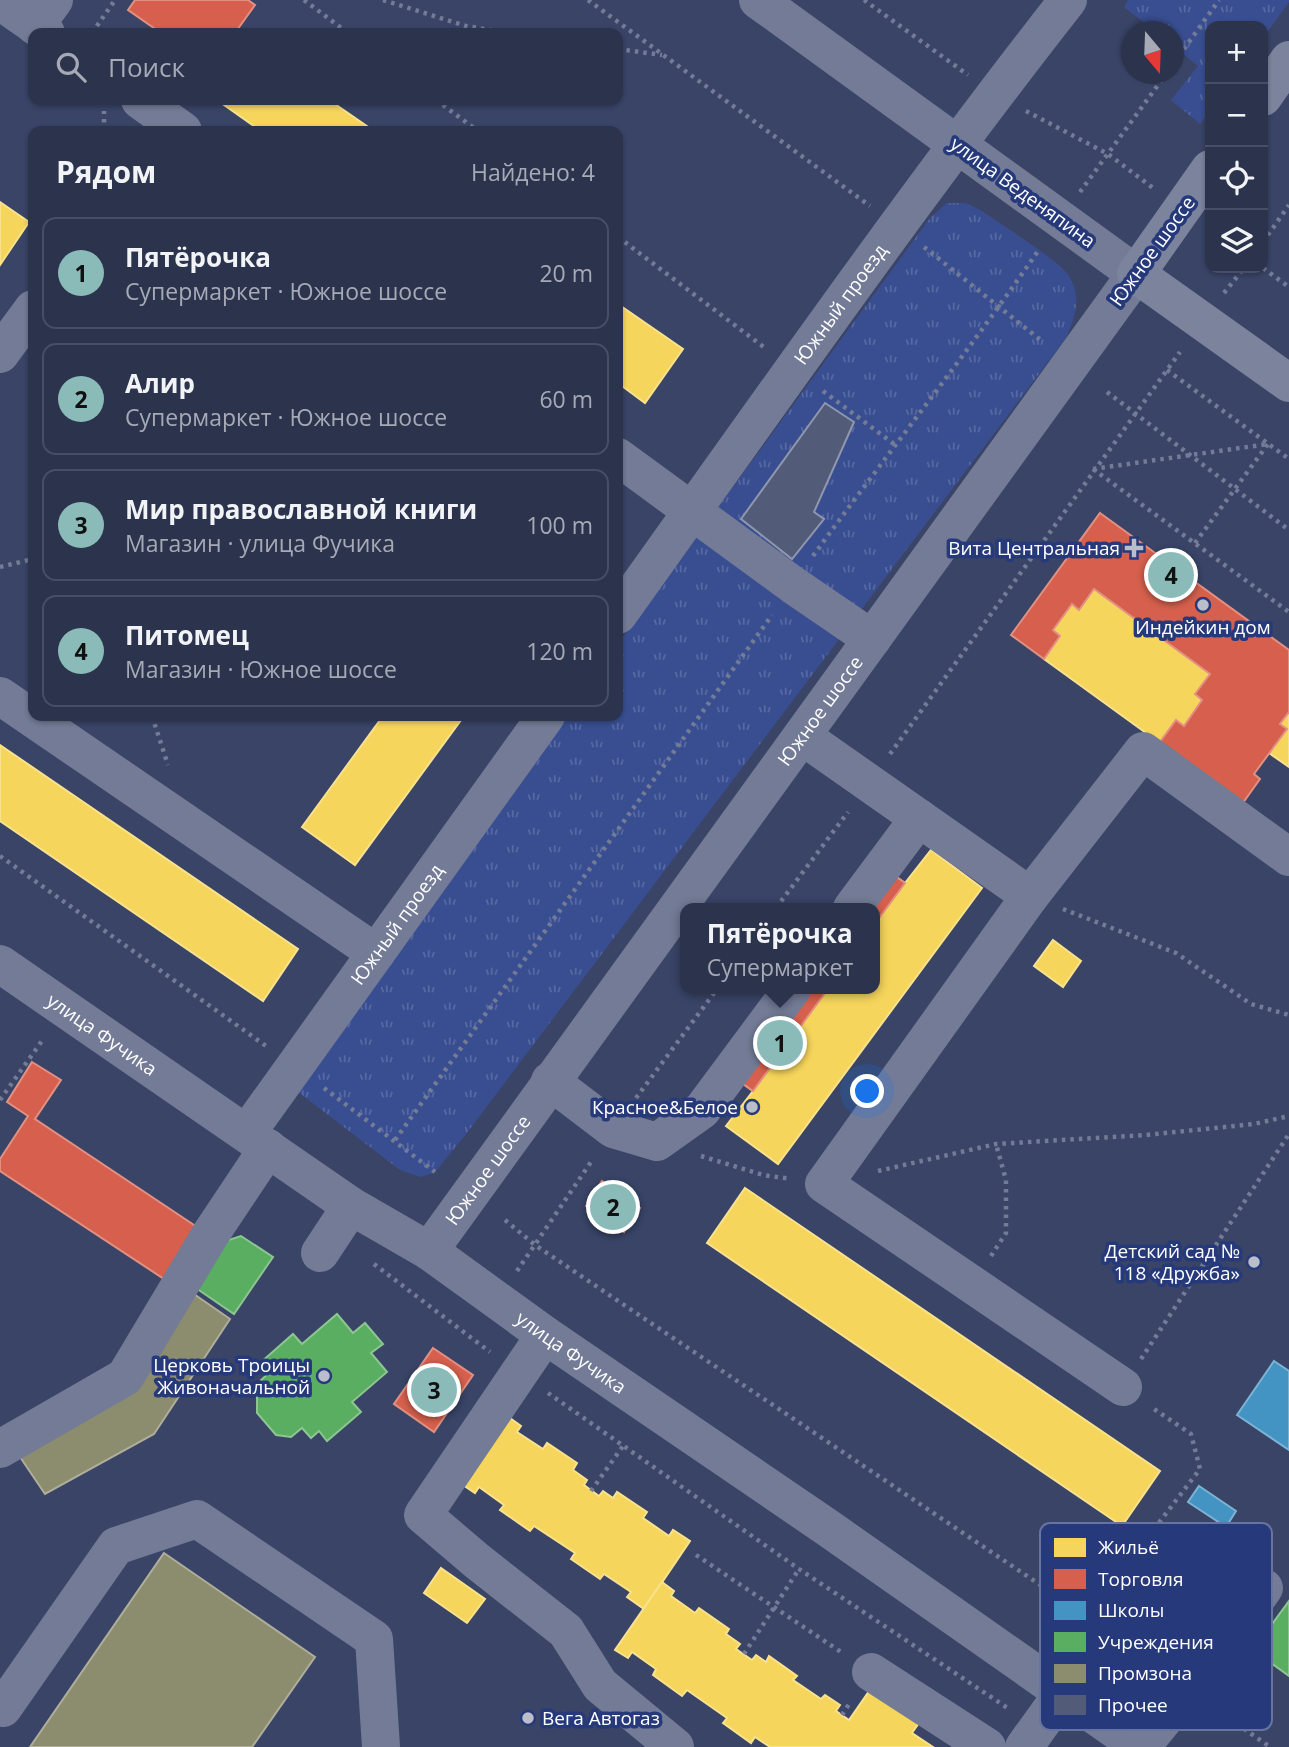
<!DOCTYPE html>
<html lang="ru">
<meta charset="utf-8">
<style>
:root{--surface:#2b334d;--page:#373f57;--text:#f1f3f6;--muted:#a6aab6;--line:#474e65;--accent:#8bbbb9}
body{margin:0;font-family:"Open Sans",sans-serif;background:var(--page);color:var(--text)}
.controls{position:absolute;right:21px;top:21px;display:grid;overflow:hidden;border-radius:14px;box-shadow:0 2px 5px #0004}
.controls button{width:63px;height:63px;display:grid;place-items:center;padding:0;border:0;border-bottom:2px solid var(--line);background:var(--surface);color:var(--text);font:35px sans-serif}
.compass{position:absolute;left:1121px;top:21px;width:63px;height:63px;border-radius:50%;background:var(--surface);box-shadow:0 2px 5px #0004;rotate:161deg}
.you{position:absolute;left:868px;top:1092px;width:24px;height:24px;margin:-18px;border:5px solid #fff;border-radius:50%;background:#1a73e8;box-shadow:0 0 0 10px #1a73e833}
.badge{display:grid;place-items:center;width:46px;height:46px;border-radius:50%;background:var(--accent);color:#111;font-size:23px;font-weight:700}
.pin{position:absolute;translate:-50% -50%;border:4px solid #fff;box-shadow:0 2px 7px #0006}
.popup{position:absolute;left:680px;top:903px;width:200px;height:91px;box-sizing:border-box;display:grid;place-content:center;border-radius:14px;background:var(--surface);filter:drop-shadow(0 2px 5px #0005);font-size:23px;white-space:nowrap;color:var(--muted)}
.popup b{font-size:26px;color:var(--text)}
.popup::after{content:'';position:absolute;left:50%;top:100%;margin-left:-14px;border:14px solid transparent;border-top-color:var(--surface)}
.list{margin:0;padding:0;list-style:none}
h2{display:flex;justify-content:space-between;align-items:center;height:91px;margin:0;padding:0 28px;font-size:30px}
h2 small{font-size:23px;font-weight:400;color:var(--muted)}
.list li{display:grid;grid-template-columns:46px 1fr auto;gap:21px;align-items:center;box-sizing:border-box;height:112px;margin:0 14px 14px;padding:0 14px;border:2px solid var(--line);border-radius:14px}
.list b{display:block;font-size:26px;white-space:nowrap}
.list p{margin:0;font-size:23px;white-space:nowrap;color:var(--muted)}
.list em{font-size:23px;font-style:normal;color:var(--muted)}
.icon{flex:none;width:38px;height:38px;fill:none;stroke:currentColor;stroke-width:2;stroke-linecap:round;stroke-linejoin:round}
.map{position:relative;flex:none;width:1289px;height:1747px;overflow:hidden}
.search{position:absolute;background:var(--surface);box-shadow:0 2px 5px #0004;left:28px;top:28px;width:595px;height:77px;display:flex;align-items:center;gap:18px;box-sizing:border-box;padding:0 24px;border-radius:14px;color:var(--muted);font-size:26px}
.panel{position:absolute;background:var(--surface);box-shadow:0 2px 5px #0004;left:28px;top:126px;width:595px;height:595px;border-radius:14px}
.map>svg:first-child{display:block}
.grass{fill:url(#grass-tufts)}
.homes{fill:#f6d55c;stroke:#f9e28d;stroke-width:2}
.shops{fill:#d6604d;stroke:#e29082;stroke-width:2}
.schools{fill:#4393c3;stroke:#7bb3d5;stroke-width:2}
.public{fill:#5aae61;stroke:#8cc690;stroke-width:2}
.industry{fill:#8c8c6e;stroke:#aeae9a;stroke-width:2}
.building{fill:#525b78;stroke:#9097ad;stroke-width:2}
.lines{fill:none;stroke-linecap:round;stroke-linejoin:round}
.path{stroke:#737b96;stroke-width:4.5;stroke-dasharray:3.5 5;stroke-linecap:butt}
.minor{stroke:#737b96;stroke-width:38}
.major{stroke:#7c849d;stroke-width:38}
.poi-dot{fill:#babeca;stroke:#26397a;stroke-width:2.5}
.labels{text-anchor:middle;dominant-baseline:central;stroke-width:7;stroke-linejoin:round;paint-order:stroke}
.street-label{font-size:19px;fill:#fff;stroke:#26397a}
.poi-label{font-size:19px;fill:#fff;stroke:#26397a;text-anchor:end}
.key{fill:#26397a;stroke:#6774a2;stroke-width:2}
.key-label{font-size:19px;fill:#fff}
</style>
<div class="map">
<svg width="1289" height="1747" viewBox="0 0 1289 1747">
<defs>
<pattern id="grass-tufts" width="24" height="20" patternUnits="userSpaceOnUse" patternTransform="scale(1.75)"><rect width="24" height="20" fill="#394e91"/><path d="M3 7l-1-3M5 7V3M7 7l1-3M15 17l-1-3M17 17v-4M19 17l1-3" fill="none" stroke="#5769a2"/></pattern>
</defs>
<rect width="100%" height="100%" fill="#394467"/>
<g class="grass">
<polygon points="1128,0 1289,0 1289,2 1263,38 1263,26 1210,26 1210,110 1200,124 1171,100 1198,66 1174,46 1174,32 1155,31 1124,7"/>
<path d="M 947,203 L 966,203 L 982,211 C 1000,224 1060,261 1069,276 C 1082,297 1075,318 1066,338 L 466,1134 L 435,1172 L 421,1177 L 400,1170 L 293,1088 L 565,716 L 618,716 L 618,644 L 930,218 Z"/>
</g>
<g class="homes">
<polygon points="217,100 329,100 374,131 261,131"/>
<polygon points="0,202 29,222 0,265"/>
<polygon points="618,304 683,349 645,403 618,383"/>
<polygon points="1094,589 1210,674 1195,694 1202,700 1184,726 1176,720 1160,743 1044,659 1060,636 1053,630 1072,604 1079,610"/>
<polygon points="1289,712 1289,767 1269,753 1287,729 1280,724"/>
<polygon points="383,716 464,716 355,865 302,827"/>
<polygon points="0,745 298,949 263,1001 0,821"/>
<polygon points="931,850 982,888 778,1164 726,1126 753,1091 742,1083 811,989 874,989 874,908 895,876 905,883"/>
<polygon points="1053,940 1081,961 1063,987 1034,966"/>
<polygon points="745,1188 1160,1471 1122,1526 707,1243"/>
<polygon points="510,1418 521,1426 517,1432 543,1449 547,1443 577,1463 573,1470 587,1480 584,1485 599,1496 603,1491 613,1498 617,1492 647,1512 643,1518 669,1536 673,1530 690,1541 644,1609 627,1597 631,1592 604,1574 600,1579 571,1559 575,1553 534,1526 530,1531 500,1510 504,1505 479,1487 475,1493 463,1485"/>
<polygon points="441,1568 485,1599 467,1623 424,1593"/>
<polygon points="662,1582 674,1591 671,1596 695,1613 699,1608 729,1629 726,1634 740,1644 736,1649 752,1660 756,1655 766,1662 769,1656 797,1676 793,1680 821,1699 825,1695 840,1705 836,1711 849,1720 872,1687 921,1720 912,1733 933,1747 770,1747 755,1737 751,1743 723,1723 727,1718 687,1690 682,1696 653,1675 656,1669 632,1652 628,1658 615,1650"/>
</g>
<g class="shops">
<polygon points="135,0 248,0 255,5 235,33 161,33 128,10"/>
<polygon points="1100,513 1289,650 1289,712 1280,724 1287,729 1254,774 1260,779 1240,807 1157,746 1176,720 1184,726 1202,700 1195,694 1210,674 1094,589 1079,610 1072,604 1053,630 1060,636 1044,659 1011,635"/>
<polygon points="895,876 905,883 874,925 874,908"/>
<polygon points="811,989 828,989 753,1091 742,1083"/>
<polygon points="32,1062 61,1080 35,1119 197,1227 164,1279 0,1171 0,1159 28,1116 7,1102"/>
<polygon points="602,1181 640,1208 624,1232 586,1206"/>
<polygon points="433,1348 473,1375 434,1432 394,1404"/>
</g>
<g class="schools">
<polygon points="1274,1361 1289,1371 1289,1450 1237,1415"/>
<polygon points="1199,1486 1236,1511 1226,1527 1188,1502"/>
</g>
<g class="public">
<polygon points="241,1236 273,1257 234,1314 193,1286 222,1242"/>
<polygon points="337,1314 353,1333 365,1323 383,1344 371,1353 387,1372 352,1402 361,1412 327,1441 319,1431 311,1438 302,1428 291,1437 276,1435 257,1413 257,1397 268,1387 261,1380 269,1373 260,1363 293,1334 302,1344"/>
<polygon points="1289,1601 1289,1676 1253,1650"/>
</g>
<g class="industry">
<polygon points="191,1292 230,1319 154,1434 45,1494 20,1457"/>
<polygon points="164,1553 315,1657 252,1747 30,1747"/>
</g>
<polygon class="building" points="825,403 854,422 814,512 824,519 792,559 741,519"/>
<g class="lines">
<g class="path">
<polyline points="304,0 348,33"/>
<polyline points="383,0 466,26 510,33"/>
<polyline points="588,0 870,206"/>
<polyline points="864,0 968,75"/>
<polyline points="92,33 115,0"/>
<polyline points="618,49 662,55"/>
<polyline points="1174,63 1219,0"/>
<polyline points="436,100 478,131"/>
<polyline points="1026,111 1108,154 1153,188"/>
<polyline points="104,131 104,111"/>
<polyline points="1080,192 1166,74"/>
<polyline points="618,237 765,348"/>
<polyline points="1263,242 1289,205"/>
<polyline points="924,247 1043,342"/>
<polyline points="1263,268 1289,287"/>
<polyline points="1224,293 1244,268"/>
<polyline points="1167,370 1289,459"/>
<polyline points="823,391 894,444"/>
<polyline points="1107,392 1289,530"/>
<polyline points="1093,469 1289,612"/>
<polyline points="1093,469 1268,444"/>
<polyline points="1195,543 1268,444"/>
<path d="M 813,556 C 887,454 966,355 1038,251"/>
<polyline points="0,567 33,559"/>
<polyline points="152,716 168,765"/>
<polyline points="890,754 1180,352"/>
<polyline points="0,856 266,1046"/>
<polyline points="776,908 848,812"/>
<polyline points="1063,909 1176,953 1251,1004 1289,1015"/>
<polyline points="324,1088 435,1172"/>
<polyline points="636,1098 717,989"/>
<polyline points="0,1100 44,1038"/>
<polyline points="395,1140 772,615"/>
<polyline points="701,1156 763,1175 791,1179"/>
<polyline points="878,1171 996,1144 1146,1135 1254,1124 1289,1116"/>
<polyline points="505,1220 535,1245 1088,1617 1161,1669"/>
<polyline points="991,1256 1006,1233 1006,1180 996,1144"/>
<polyline points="374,1264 490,1352"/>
<polyline points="517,1271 593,1159"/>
<polyline points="1141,1359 1289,1134"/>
<polyline points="548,1393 799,1569 1009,1709"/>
<polyline points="591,1491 623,1446"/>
<polyline points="696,1555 841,1652"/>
<polyline points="1061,1651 1200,1469 1191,1434 1151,1407"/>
<polyline points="744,1654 799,1569"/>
<polyline points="1216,1709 1270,1747"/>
<polyline points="842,1715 851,1701"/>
</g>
<g class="minor">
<polyline points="0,1 46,33"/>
<polyline points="35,26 54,0"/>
<polyline points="140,100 183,131"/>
<polyline points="0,354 33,309"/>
<polyline points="618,457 793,585 872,639"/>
<path id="s1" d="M 618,615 C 766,408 911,200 1068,0"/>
<polyline points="0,696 376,953"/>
<polyline points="802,736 1030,896"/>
<polyline points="852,908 919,818"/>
<path id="s2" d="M 0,964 L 351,1206 L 429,1251 L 545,1335 L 828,1528 L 1140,1747"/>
<polyline points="550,1081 613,1129 657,1142 702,1110 792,989"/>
<path id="s3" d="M 247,1133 L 546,716"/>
<path id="s4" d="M 429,1251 L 1136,274 L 758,0"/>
<polyline points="320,1253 351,1206"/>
<polyline points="545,1335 423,1515 477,1561 566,1631 600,1685 675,1747"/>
<polyline points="1123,1387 824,1184 1030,896 1143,751 1289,857"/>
<polyline points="0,1449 125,1377 210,1235 268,1148"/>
<polyline points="871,1672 987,1747"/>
<polyline points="3,1708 116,1546 197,1519 374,1639 381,1747"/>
<polyline points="1024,1747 1063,1693"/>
<polyline points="1141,1747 1207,1667 1264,1588"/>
</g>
<g class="major">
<polyline points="1263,97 1289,60"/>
<polyline points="1210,169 1136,274 1289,383"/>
</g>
</g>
<g class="poi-dot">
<path d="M1130.5 537.5h7v7h7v7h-7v7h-7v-7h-7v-7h7z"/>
<circle cx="1203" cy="605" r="7"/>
<circle cx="752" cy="1107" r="7"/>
<circle cx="1254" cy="1262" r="7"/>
<circle cx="324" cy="1376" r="7"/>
<circle cx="528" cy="1718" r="7"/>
</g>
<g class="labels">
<g class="street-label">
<text transform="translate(1023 192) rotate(36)">улица Веденяпина</text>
<text transform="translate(1152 251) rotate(-54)">Южное шоссе</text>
<text stroke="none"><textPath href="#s1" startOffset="382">Южный проезд</textPath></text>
<text stroke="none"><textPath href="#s4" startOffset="667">Южное шоссе</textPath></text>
<text stroke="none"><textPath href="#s3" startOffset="257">Южный проезд</textPath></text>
<text stroke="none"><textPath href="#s2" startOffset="124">улица Фучика</textPath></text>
<text stroke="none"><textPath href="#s4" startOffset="100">Южное шоссе</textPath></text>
<text stroke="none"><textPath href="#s2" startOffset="691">улица Фучика</textPath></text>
</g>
<g class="poi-label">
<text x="1120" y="548">Вита Центральная</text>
<text x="1203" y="627" text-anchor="middle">Индейкин дом</text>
<text x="738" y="1107">Красное&amp;Белое</text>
<text x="1240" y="1251">Детский сад №<tspan x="1240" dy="22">118 «Дружба»</tspan></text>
<text x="310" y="1365">Церковь Троицы<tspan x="310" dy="22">Живоначальной</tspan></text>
<text x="542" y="1718" text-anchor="start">Вега Автогаз</text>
</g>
</g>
<rect x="1040" y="1523" width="232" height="207" rx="10" class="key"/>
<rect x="1054" y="1538" width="32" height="19" fill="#f6d55c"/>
<rect x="1054" y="1569" width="32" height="20" fill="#d6604d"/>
<rect x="1054" y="1601" width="32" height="19" fill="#4393c3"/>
<rect x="1054" y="1632" width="32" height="20" fill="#5aae61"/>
<rect x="1054" y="1664" width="32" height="19" fill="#8c8c6e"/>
<rect x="1054" y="1695" width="32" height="20" fill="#525b78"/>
<g class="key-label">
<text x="1098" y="1554">Жильё</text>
<text x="1098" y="1586">Торговля</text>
<text x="1098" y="1617">Школы</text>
<text x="1098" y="1649">Учреждения</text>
<text x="1098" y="1680">Промзона</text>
<text x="1098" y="1712">Прочее</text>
</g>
</svg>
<div class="controls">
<button>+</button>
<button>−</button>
<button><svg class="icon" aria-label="locate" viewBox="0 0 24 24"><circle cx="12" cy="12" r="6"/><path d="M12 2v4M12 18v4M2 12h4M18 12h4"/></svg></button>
<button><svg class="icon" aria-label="layers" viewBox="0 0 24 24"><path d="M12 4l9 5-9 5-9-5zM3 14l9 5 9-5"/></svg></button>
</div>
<svg class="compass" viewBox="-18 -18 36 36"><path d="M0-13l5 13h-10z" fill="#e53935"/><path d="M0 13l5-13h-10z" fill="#a6aab6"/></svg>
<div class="you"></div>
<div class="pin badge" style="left:780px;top:1043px">1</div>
<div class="popup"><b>Пятёрочка</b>Супермаркет</div>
<div class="pin badge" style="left:613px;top:1207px">2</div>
<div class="pin badge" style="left:434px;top:1390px">3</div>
<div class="pin badge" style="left:1171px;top:575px">4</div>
<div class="search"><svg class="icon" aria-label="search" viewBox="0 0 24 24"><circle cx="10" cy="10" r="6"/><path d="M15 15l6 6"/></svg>Поиск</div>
<section class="panel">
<h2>Рядом<small>Найдено: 4</small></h2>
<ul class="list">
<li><span class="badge">1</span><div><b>Пятёрочка</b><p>Супермаркет · Южное шоссе</p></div><em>20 m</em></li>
<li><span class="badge">2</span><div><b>Алир</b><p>Супермаркет · Южное шоссе</p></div><em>60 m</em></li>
<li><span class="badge">3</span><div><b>Мир православной книги</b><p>Магазин · улица Фучика</p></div><em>100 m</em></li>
<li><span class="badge">4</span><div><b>Питомец</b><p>Магазин · Южное шоссе</p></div><em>120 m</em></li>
</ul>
</section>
</div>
